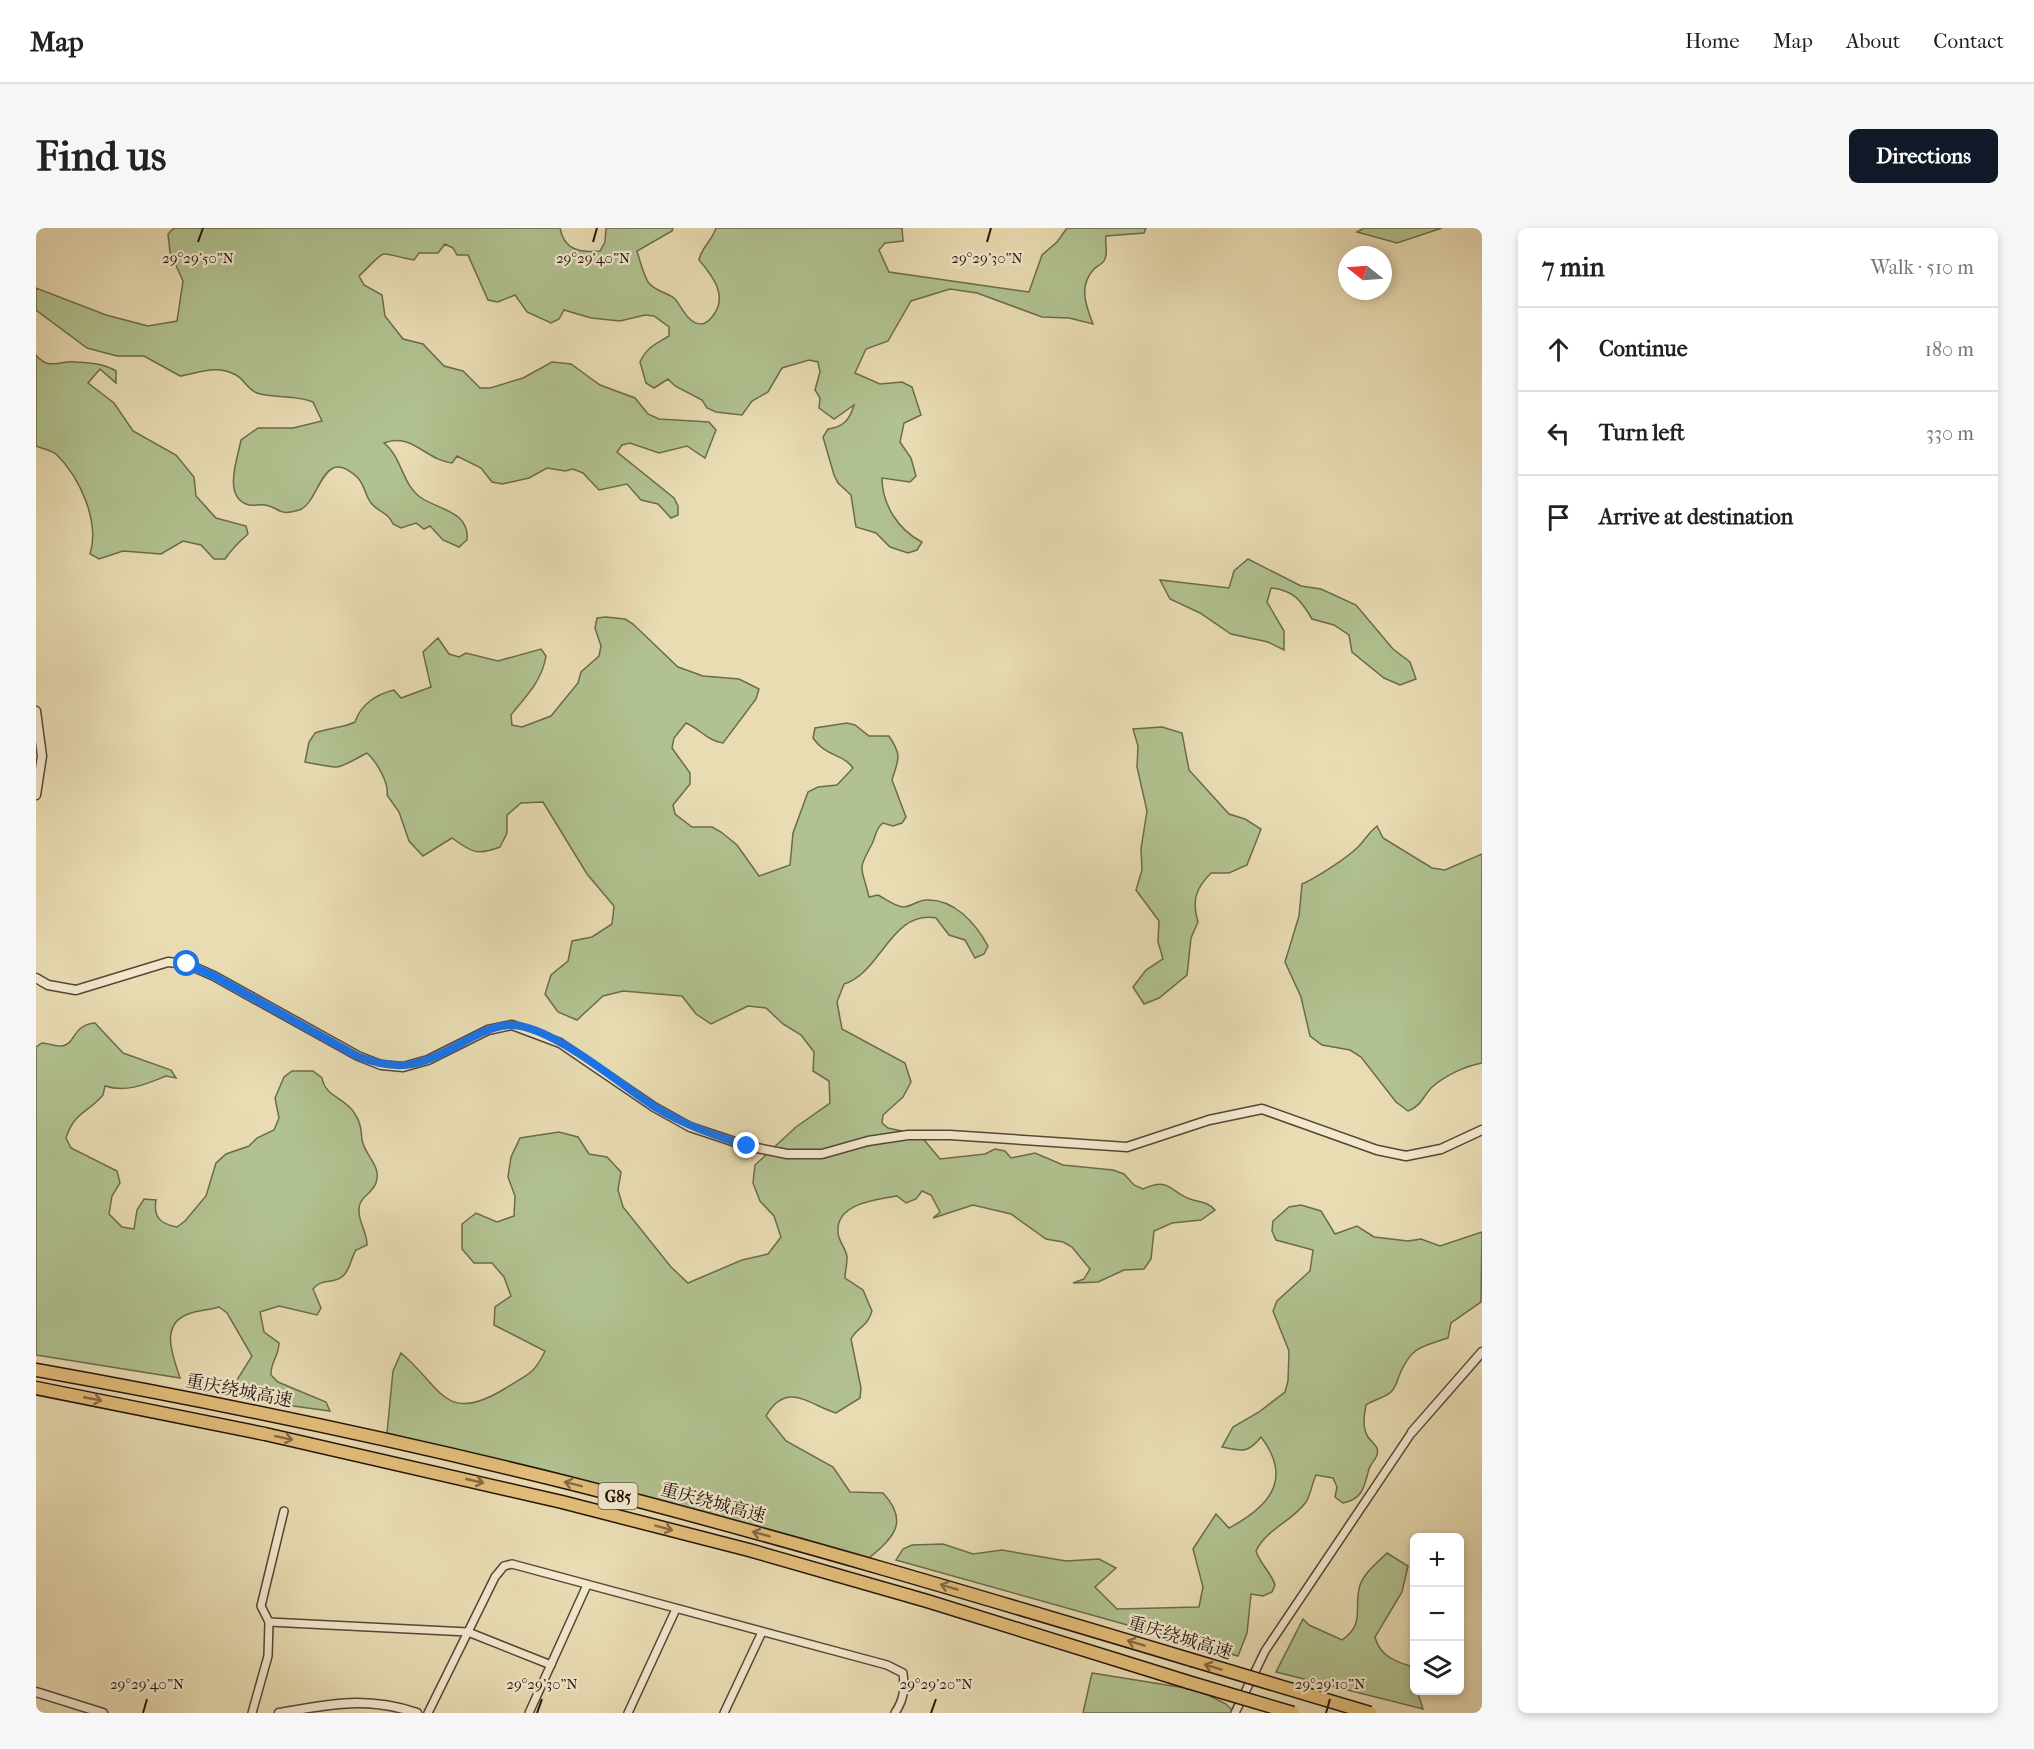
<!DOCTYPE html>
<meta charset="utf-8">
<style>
:root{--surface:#fff;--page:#f6f6f6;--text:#222;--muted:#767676;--line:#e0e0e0;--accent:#111827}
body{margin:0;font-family:"IM FELL French Canon","Noto Serif SC",serif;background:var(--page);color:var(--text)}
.controls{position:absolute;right:18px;bottom:18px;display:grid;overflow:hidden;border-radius:9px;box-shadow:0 3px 9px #0003}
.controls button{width:54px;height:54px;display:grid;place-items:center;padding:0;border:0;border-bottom:2px solid var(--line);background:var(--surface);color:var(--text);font:30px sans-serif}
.compass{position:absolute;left:1302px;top:18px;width:54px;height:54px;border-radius:50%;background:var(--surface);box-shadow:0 3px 9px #0003;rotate:287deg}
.stop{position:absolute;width:18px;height:18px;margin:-14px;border:4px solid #1a73e8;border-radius:50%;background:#fff}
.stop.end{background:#1a73e8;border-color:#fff;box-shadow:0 2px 6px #0008}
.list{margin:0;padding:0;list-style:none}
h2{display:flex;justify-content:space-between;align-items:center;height:78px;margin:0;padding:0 24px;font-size:26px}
h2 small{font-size:20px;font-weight:400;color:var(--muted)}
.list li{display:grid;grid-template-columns:39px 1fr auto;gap:18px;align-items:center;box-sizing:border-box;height:84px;padding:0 24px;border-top:2px solid var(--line)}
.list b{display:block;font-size:22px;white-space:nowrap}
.list em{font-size:20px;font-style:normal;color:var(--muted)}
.icon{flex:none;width:33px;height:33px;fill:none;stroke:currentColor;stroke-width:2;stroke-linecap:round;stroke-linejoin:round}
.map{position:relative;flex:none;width:1446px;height:1485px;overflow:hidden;border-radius:9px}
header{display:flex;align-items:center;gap:36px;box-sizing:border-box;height:84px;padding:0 30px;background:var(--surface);border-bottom:2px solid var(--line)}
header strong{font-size:28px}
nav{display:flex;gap:33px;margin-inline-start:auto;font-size:21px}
.intro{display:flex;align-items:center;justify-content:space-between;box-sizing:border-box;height:144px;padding:0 36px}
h1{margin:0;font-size:42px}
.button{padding:15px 27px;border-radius:9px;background:var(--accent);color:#fff;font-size:21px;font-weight:700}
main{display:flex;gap:36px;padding:0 36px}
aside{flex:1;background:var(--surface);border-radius:9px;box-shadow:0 3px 9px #0003}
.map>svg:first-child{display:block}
.green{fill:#b1c290;stroke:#6b6b4e;stroke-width:1.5}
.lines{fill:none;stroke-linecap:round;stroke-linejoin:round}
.minor-casing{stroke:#564636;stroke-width:10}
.tertiary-casing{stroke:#564636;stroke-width:11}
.motorway-casing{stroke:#25140c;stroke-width:15}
.minor{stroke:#f1e8ce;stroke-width:7}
.tertiary{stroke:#f1e8ce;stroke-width:8}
.motorway{stroke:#e4be7a;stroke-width:12}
.motorway-bridge-casing{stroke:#25140c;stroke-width:15;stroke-linecap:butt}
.motorway-bridge{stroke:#e4be7a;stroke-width:12}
.oneway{stroke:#846943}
.route{stroke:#1a73e8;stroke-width:8}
.ticks{fill:none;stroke:#25140c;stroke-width:2}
.labels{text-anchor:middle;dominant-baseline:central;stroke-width:4.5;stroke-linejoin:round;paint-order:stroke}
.shield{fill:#f1e8ce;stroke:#625446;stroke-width:1.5}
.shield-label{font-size:16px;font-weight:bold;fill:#25140c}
.street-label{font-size:18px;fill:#25140c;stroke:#f1e8ce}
.ticks-label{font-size:15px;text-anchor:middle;fill:#25140c;stroke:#f1e8ce;stroke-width:4.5;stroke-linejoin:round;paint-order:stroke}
</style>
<header>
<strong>Map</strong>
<nav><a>Home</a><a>Map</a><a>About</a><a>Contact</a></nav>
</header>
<div class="intro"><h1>Find us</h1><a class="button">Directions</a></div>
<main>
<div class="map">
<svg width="1446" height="1485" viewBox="0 0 1446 1485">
<rect width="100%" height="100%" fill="#e9dcb3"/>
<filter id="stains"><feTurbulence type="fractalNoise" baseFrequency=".00333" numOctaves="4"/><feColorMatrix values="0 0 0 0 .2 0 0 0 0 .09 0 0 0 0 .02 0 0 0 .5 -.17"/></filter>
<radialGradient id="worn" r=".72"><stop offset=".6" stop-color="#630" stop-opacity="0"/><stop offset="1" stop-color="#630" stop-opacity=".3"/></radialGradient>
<g class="green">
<path d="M 138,0 L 524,0 C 528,22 544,25 564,23 L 569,14 L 570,0 L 637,0 L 636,3 L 601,23 C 604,33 607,45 612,54 C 619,64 632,64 639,71 C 646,79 652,96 665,96 C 669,96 674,92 676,89 C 693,69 677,48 663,32 C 666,18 676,13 680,0 L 866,0 L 867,13 L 849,15 L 843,22 L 853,44 L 993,64 L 1006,27 L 1021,14 L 1031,0 L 1110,0 L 1108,5 L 1070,8 C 1069,14 1071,21 1070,27 C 1069,36 1063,36 1058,41 C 1042,58 1050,78 1057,96 L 1033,90 L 1006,89 L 941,65 L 914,61 L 875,73 L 852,113 L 830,121 L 819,145 L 844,156 L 866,154 L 876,159 L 885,187 L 868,195 L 864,214 L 875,230 L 880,248 L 874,254 L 846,250 C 846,276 862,302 886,314 L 881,322 L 872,325 L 854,319 L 840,305 L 820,299 L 815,267 L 802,255 L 798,247 L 787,209 L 792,201 C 808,199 814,191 818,177 L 798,191 L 783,180 L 784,170 L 779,162 L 784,144 L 782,134 L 773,132 L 746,140 L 732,164 L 716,173 L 706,187 L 680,184 L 671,180 L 666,172 L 639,158 L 632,151 L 618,160 L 610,155 L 604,134 C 611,119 620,116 633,108 L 633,99 L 618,88 L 609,87 L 584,93 L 555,90 L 528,82 L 523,91 L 515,95 L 491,84 L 479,67 L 462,74 L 452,72 L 432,27 L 421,27 L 417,20 L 409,16 L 402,25 L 383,25 L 378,32 C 338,25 355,18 323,48 L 328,57 L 346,67 L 349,88 L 367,111 L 387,116 L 408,138 L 427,143 L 444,160 L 454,160 L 487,150 L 516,134 L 535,136 L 564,157 L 599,170 L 612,186 L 623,191 L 673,194 L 680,202 L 669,230 L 651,218 L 623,225 L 594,215 L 586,217 L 581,224 L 638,270 L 642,278 L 642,287 L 635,290 L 622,276 L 605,272 L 591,256 L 563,262 L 547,245 L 537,241 L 529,243 L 511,240 L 493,250 L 466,256 L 456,254 L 445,240 L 421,228 L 416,235 C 390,232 375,204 348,215 C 366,229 366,256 384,269 C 402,282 434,283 431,312 L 423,319 L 407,312 L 394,298 L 388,301 L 380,295 L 365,300 L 357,296 C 352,284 342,284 335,275 C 329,267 329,258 322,250 C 286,214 284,276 263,282 C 241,289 244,279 229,277 C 222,276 216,279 210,276 C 187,267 202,229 205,212 L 222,200 L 257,200 L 286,193 L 277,174 C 259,166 239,171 221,165 C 211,161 208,151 200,147 C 180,136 163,145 144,148 L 108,128 L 81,128 L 51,120 L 0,82 L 0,60 L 70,87 L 112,98 L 141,93 L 147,53 L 134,24 L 132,6 Z"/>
<polygon points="1328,0 1406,0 1361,15 1321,4"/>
<path d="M 0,127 C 13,143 23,132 40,134 C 54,135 67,135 80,143 L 80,155 L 64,141 L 52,155 L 78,175 L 97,203 L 140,227 L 158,249 L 160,268 L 180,290 L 210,298 L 212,306 C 204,313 195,322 189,331 L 178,331 L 165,317 L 147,313 L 125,326 L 87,323 L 63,331 L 54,326 C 64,294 44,250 21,227 C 16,222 6,221 0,218 Z"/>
<path d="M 1212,331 L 1265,358 L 1285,361 L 1320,377 L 1357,421 L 1374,434 L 1380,451 L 1364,457 L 1348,450 L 1316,424 L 1313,407 L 1298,397 L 1276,391 C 1265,372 1257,362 1235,360 L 1231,374 L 1248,403 L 1248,422 L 1232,414 L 1195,406 L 1164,385 L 1134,371 L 1124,352 L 1193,360 L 1198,343 Z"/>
<path d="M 570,389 L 589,391 L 597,396 L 642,439 L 667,448 L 703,451 L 723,461 L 720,471 L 687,515 C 672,513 664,501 650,495 L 638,510 L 636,520 L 654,545 L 654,556 L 637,577 L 639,586 L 656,599 L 676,599 L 685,604 L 701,617 L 723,648 L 754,637 L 757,605 L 772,564 L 782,559 L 801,557 L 817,540 C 806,525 790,529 777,510 L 779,500 L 811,495 L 819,497 L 833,508 L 853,508 C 867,529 862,531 856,552 L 870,589 L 866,595 L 857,598 L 847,595 C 839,601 840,608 836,616 C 820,645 826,638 833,669 L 842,667 C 850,671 858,678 867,679 C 875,679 882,672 890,672 C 918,670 940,696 952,718 L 948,726 L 939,730 L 929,712 L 913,707 L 900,690 C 855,682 845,745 808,756 L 801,774 L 806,801 L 869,835 L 875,854 L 867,869 L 847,887 L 846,895 L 852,900 L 884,907 L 904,931 L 949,926 L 959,921 L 969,923 L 975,930 L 999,925 L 1027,937 L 1077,942 L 1088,946 L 1098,957 L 1107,961 C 1134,949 1133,963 1154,971 C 1165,975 1171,973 1179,982 L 1165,992 L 1136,995 L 1118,1003 L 1115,1031 L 1108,1041 L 1088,1042 L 1062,1054 L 1037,1055 L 1048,1051 L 1054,1041 L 1036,1019 L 1027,1014 L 1010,1011 L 975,986 L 937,977 L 897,990 L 904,984 L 895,967 L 886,963 L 880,971 L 870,975 L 861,968 C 840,972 800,975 802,1004 C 802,1014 812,1022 811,1031 C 811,1038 809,1043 809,1050 L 827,1062 L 836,1083 C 831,1100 821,1099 815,1111 L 825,1160 L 824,1170 L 800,1185 C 773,1177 751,1152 730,1188 L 750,1213 L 797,1239 L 814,1264 L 847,1265 C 874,1294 857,1310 833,1330 L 351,1205 L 357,1143 L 365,1125 C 406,1159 408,1198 470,1160 C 491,1146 498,1147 509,1123 L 458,1097 L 459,1079 L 475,1068 L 468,1049 L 456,1035 L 438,1035 L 426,1021 L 426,996 L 440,985 L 461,994 L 478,988 L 479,968 L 472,949 L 475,929 L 484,910 L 523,904 L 542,909 L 553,926 L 571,929 L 585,944 L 582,962 L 587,979 L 635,1039 L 652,1055 L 706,1032 L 732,1026 L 745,1009 L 738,988 L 724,973 L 717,955 L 719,937 L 760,899 L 794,875 L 793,853 L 777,843 L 778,824 L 765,807 L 747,796 L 730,780 L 712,778 L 675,796 L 660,786 L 646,768 L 587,763 L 567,768 L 541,792 L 522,784 L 509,766 L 515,747 L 532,733 L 536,713 L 556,709 L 576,696 L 578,678 L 551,646 L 507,574 L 485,575 L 471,587 L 471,605 L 464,619 C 441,628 435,624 416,610 L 387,628 L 373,613 L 363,584 L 351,567 C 353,555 341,534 331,525 C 297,543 307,541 269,534 L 273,514 L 279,505 C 292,500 307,500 319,494 C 325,476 341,466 358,462 L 365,470 L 395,459 L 387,424 L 402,410 L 413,426 L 423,429 L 430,425 L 462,433 L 505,421 L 510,428 C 506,453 490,468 475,487 L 476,497 L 486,499 L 515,488 L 542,455 L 545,444 L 563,428 L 565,418 L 559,400 L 561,390 Z"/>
<path d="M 1126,499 L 1146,505 L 1153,542 L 1193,586 L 1209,591 L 1225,601 L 1211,637 L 1193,645 L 1175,645 C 1159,661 1156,673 1162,694 L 1155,710 L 1151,747 L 1123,770 L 1108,776 L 1097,759 L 1110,742 L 1127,731 L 1122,714 L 1123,693 L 1100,662 L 1106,642 L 1105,621 L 1111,583 L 1101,539 L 1102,518 L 1097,501 Z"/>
<path d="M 1341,598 L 1347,610 L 1396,640 L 1409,642 L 1446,626 L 1446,835 C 1429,838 1408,848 1395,860 C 1386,870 1385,878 1372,883 L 1360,874 L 1325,829 L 1314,822 L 1286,817 L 1274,808 L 1265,769 L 1249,734 L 1263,688 L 1266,656 C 1280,650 1311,630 1322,619 C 1330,611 1331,606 1341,598 Z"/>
<path d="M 59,795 L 87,825 L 135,842 L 140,850 L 130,848 C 110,856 91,865 69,858 L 67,867 C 52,885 38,884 30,910 L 35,920 L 81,943 L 84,955 L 76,968 L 73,986 L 86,999 L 98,1001 L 101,982 L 108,971 L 120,972 C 117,990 125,996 141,999 L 149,993 L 170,968 L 180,935 L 190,926 L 213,918 L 221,910 L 238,902 L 243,890 L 239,870 L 248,849 L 256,843 L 277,843 L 286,850 C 289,869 310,870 319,886 C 325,895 325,902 326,912 C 329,928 346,938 340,955 C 336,966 323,969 323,981 C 322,994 331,1003 331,1017 L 320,1022 C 315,1030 314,1042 307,1048 C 297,1057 287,1049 277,1061 L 285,1080 L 281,1087 L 243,1078 L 224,1084 L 228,1104 L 243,1115 C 243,1128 234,1135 235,1147 L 242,1154 L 290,1174 L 294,1183 L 250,1177 L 223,1166 L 202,1164 L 199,1155 L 216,1128 L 191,1085 L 183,1079 C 174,1082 164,1082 155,1085 C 122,1095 137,1128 144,1150 L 0,1127 L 0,819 L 6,815 C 12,815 20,819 26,818 C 40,816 36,797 59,795 Z"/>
<path d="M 1265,977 L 1285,983 L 1299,1006 L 1321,998 L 1338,1009 L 1372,1013 L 1385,1011 L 1404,1018 L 1446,1004 L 1445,1074 L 1415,1095 L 1412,1110 C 1384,1119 1375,1119 1363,1148 C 1361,1154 1360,1159 1355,1164 C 1347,1171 1338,1171 1330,1177 C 1328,1188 1326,1199 1332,1209 C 1335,1213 1339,1216 1341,1220 C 1344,1229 1335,1234 1333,1241 C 1328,1259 1327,1271 1307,1275 L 1299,1269 L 1301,1259 L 1297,1250 L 1280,1247 C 1276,1255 1275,1266 1270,1274 C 1256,1294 1231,1300 1220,1323 C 1224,1336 1235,1344 1239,1357 L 1236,1364 L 1227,1368 L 1215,1366 L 1211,1405 L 1202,1428 L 860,1332 L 867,1321 L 876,1317 L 907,1316 L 937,1326 L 966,1322 L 1030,1333 L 1063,1331 L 1080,1340 L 1059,1359 L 1081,1381 L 1163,1379 L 1167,1359 L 1157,1321 L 1180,1286 L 1193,1300 C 1232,1279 1258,1252 1225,1209 C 1212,1226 1205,1223 1186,1219 L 1197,1199 L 1223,1184 L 1249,1164 L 1252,1153 L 1253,1123 L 1237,1083 L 1241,1073 L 1274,1043 L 1277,1022 L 1240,1012 L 1236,1003 L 1237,993 L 1253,979 Z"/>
<path d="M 1351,1325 L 1372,1338 L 1366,1364 L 1339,1409 C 1343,1426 1357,1433 1374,1438 L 1378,1462 L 1381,1463 L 1387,1481 L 1240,1444 L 1267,1391 L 1273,1397 L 1306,1412 C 1330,1395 1317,1381 1324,1357 C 1328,1345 1342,1334 1351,1325 Z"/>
<polygon points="1056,1445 1162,1462 1190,1476 1199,1485 1047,1485"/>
</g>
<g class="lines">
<g class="minor-casing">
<g id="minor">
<polyline points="233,1394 432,1404 515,1437"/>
<polyline points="216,1485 232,1428 233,1394 225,1378 248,1283"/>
<path d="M 392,1485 L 459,1349 L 468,1338 L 476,1336 L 851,1437 L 867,1445 C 869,1461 868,1471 859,1485"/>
<polyline points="493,1485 551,1357"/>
<polyline points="592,1485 640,1381"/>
<polyline points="688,1485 726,1404"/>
<polyline points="1199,1485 1229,1423 1376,1204"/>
</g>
</g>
<g class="tertiary-casing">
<g id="tertiary">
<polyline points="0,483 6,528 0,567"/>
<polyline points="0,750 12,757 40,762 132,734 151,736 178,748 322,828 345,837 367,839 392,832 452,802 476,797 524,815 618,879 654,899 711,918 751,926 786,926 832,913 872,907 914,907 1091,919 1173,892 1226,881 1341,922 1370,928 1405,921 1446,902"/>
<polyline points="1376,1204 1446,1124"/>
<polyline points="0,1464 67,1485"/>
<path d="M 243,1485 C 293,1476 331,1468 381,1485"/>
</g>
</g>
<g class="motorway-casing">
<g id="motorway">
<path d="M 0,1142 C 179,1174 357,1211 533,1255 C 742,1308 949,1370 1156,1432"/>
<polyline points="0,1160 229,1206 526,1274 713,1322 891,1373 1152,1454"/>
</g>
</g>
<use href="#minor" class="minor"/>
<use href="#tertiary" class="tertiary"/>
<use href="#motorway" class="motorway"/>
<g class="motorway-bridge-casing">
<g id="motorway-bridge">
<polyline points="1156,1432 1334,1485"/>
<polyline points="1152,1454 1257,1485"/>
</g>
</g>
<use href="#motorway-bridge" class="motorway-bridge"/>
</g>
<defs><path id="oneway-shaft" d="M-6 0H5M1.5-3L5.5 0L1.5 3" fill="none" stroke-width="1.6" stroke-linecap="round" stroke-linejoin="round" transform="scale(1.5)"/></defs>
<g class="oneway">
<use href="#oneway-shaft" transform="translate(57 1171) rotate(11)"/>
<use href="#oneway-shaft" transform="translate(248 1210) rotate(12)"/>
<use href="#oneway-shaft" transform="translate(439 1253) rotate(13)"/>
<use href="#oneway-shaft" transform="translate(537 1256) rotate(-166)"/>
<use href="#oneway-shaft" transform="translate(628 1300) rotate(15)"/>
<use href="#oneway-shaft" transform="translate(725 1306) rotate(-165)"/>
<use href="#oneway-shaft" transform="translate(913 1359) rotate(-163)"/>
<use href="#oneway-shaft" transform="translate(1100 1415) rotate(-163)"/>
<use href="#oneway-shaft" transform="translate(1177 1439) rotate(-163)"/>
</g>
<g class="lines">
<path class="route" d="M 151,736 L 178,748 L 321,828 C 372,848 392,833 437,809 C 448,803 463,797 476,797 C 518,799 583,856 619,879 C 648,897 678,907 711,918"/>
</g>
<path class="ticks" d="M 162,14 L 167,0M 557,14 L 561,0M 951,14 L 955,0M 107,1485 L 111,1471M 501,1485 L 506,1471M 895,1485 L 900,1471M 1290,1485 L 1294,1471"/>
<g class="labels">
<rect class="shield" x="562.5" y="1255" width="39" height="26" rx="4.5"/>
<g class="shield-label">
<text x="582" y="1268">G85</text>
</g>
<g class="street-label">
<text transform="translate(203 1163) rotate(11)">重庆绕城高速</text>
<text transform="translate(677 1275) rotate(15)">重庆绕城高速</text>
<text transform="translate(1144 1410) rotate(17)">重庆绕城高速</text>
</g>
</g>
<g class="ticks-label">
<text x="162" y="35">29°29'50"N</text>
<text x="557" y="35">29°29'40"N</text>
<text x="951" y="35">29°29'30"N</text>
<text x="111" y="1461">29°29'40"N</text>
<text x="506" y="1461">29°29'30"N</text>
<text x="900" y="1461">29°29'20"N</text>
<text x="1294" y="1461">29°29'10"N</text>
</g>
<rect width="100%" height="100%" filter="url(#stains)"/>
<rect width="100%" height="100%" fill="url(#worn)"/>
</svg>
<div class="controls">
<button>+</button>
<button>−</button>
<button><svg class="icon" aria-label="layers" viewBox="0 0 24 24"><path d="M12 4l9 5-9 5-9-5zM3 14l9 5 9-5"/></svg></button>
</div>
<svg class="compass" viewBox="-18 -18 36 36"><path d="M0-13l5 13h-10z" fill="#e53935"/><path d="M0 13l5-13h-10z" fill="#767676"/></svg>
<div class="stop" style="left:151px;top:736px"></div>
<div class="stop end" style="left:711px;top:918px"></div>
</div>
<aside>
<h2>7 min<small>Walk · 510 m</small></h2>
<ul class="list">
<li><svg class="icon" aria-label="ahead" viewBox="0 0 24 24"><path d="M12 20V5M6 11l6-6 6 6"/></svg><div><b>Continue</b></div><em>180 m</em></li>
<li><svg class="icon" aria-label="left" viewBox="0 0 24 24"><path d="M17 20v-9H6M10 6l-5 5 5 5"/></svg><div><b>Turn left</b></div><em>330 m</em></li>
<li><svg class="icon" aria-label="arrive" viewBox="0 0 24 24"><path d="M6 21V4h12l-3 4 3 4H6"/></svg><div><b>Arrive at destination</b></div></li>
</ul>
</aside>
</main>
